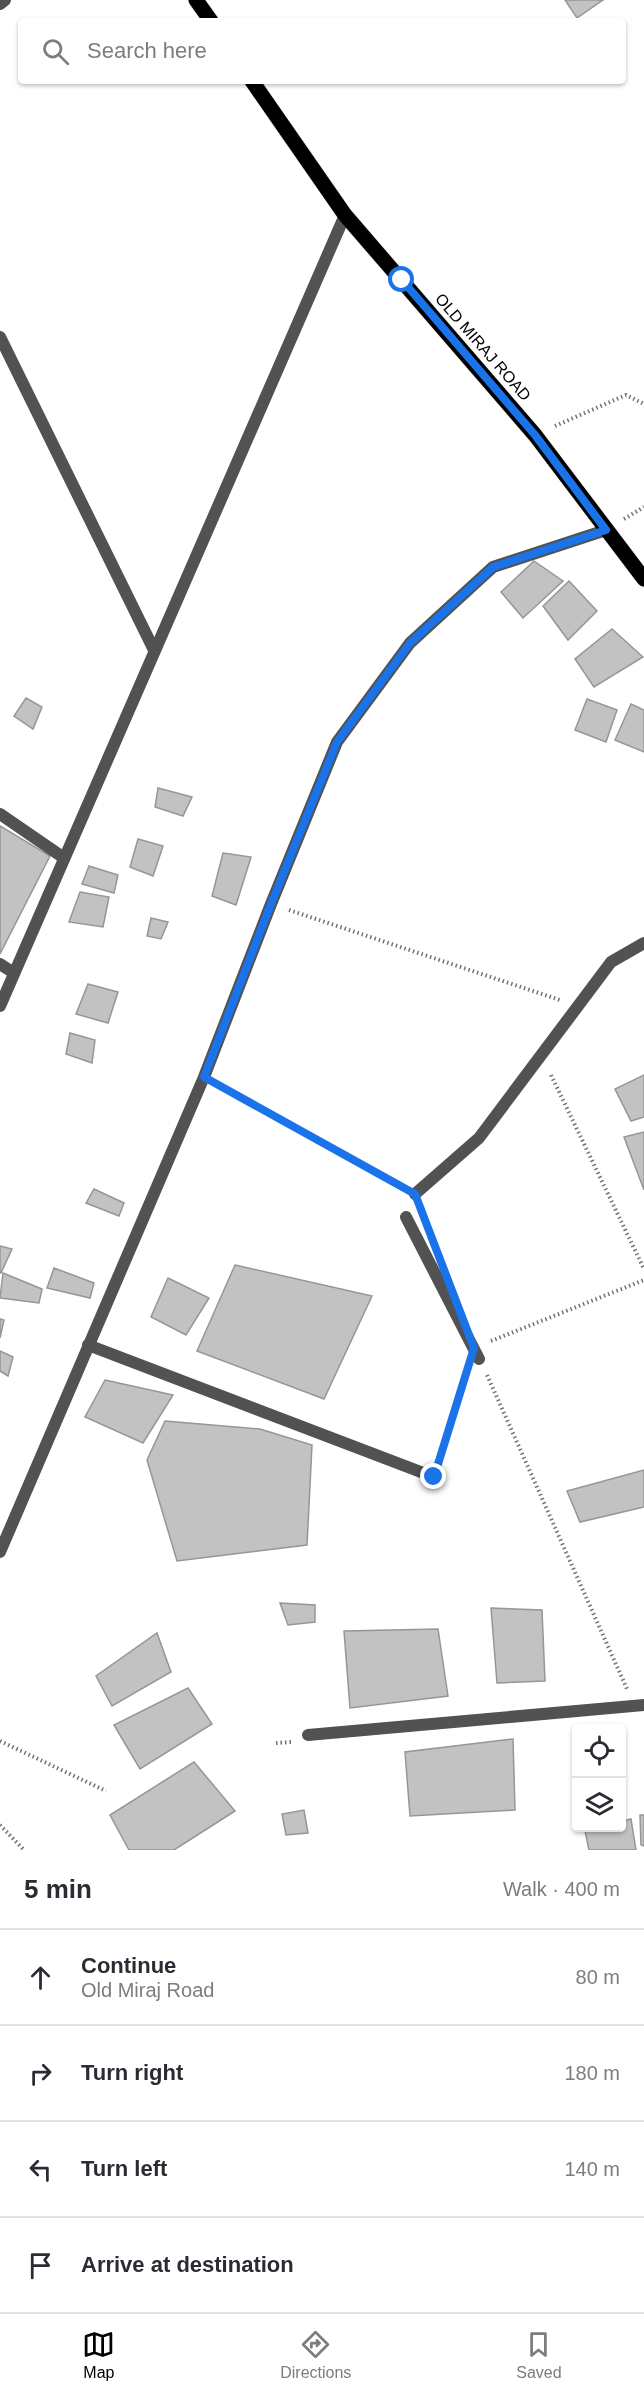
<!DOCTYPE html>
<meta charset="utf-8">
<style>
:root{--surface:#fff;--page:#f7f7f7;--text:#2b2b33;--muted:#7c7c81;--line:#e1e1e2;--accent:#000}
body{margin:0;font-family:Arial,sans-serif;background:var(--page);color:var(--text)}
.controls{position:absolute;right:18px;bottom:18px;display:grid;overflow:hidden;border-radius:6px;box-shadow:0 2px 4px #0004}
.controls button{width:54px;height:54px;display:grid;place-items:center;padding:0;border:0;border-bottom:2px solid var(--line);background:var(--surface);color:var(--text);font:30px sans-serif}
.stop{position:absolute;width:18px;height:18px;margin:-14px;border:4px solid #1a73e8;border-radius:50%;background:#fff}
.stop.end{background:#1a73e8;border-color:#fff;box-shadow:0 2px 6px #0008}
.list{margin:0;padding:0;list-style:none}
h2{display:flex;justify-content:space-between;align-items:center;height:78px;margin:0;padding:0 24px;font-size:26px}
h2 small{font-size:20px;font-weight:400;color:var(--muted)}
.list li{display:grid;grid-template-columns:39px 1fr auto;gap:18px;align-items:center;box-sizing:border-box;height:96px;padding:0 24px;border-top:2px solid var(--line)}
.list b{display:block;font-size:22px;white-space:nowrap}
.list p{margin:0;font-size:20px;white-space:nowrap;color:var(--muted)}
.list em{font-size:20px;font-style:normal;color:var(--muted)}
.icon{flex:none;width:33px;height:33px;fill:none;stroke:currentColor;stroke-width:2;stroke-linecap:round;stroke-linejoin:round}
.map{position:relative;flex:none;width:644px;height:1850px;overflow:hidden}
.search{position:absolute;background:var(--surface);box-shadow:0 2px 4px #0004;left:18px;right:18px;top:18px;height:66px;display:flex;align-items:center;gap:15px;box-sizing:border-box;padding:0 21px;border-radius:6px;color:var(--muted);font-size:22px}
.sheet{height:462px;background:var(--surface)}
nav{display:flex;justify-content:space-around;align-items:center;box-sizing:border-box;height:84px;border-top:2px solid var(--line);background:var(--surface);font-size:16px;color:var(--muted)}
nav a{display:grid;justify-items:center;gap:3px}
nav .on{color:var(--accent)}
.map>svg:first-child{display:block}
.building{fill:#c2c2c2;stroke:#969696;stroke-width:1.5}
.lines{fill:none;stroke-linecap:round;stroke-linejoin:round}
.primary-casing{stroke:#dbdbdb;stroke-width:16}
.path{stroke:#747474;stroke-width:4;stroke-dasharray:1.5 3;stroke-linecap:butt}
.minor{stroke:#525252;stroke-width:12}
.primary{stroke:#000;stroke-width:15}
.route{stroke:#1a73e8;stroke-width:8}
.labels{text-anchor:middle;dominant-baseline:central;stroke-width:4.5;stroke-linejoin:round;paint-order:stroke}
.street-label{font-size:16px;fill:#000;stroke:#fff}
</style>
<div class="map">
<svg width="644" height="1850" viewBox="0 0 644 1850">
<rect width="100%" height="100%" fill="#fff"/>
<g class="building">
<polygon points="565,0 603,0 577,18"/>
<polygon points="534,561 563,581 523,618 501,592"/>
<polygon points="569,581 597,611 568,640 543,606"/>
<polygon points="612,629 643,657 594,687 575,659"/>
<polygon points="26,698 42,707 33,729 14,716"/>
<polygon points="587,699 617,710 606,742 575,730"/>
<polygon points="631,704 644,710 644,752 615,740"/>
<polygon points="158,788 192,797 183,816 155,807"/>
<polygon points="0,826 50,856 0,954"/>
<polygon points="138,839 163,846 153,876 130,867"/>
<polygon points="223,853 251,857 236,905 212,896"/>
<polygon points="89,866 118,875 114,893 82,884"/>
<polygon points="80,892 109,897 103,927 69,922"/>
<polygon points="151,918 168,922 161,939 147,936"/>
<polygon points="88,984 118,992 108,1023 76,1014"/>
<polygon points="70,1033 95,1040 92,1063 66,1054"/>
<polygon points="644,1075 644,1117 631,1121 615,1089"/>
<polygon points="644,1132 644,1190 624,1137"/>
<polygon points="94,1189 124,1203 119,1216 86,1203"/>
<polygon points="0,1246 12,1249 1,1273 0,1273"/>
<polygon points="235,1265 372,1296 324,1399 197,1351"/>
<polygon points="54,1268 94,1283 90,1298 47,1288"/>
<polygon points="3,1273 42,1289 39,1303 0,1298"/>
<polygon points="168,1278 209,1298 186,1335 151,1317"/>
<polygon points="0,1319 4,1320 0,1338"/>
<polygon points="0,1351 13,1357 8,1376 0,1371"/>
<polygon points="105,1380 173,1395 143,1443 85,1417"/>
<polygon points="165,1421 260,1429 312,1445 307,1545 177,1561 147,1460"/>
<polygon points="644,1470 644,1507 580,1522 567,1491"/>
<polygon points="280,1603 315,1605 315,1622 288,1625"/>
<polygon points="491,1608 542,1610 545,1681 497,1683"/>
<polygon points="438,1629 448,1696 350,1708 344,1631"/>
<polygon points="157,1633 171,1672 112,1706 96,1676"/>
<polygon points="188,1688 212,1724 140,1769 114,1725"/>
<polygon points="513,1739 515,1810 410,1816 405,1752"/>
<polygon points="194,1762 235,1811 174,1850 129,1850 110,1815"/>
<polygon points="304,1810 308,1833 286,1835 282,1814"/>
<polygon points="640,1815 644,1815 644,1846 641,1845"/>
<polygon points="631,1819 636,1850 589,1850 585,1831 598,1828 622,1828 622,1821"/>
</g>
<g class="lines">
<g class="primary-casing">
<g id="primary">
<polyline points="196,0 211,21"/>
<polyline points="252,81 345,215 535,435 644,579"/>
</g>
</g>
<g class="path">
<polyline points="555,426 626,395 644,404"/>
<polyline points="624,519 644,507"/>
<polyline points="289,910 560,1000"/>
<polyline points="551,1075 644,1269"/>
<polyline points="221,1086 400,1186"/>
<polyline points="491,1341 644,1280"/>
<polyline points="487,1375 627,1689"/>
<polyline points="440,1459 467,1371"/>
<polyline points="0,1741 106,1791"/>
<polyline points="276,1743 291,1742"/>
<polyline points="0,1825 24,1850"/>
</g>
<g class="minor">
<polyline points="0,4 5,0"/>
<polyline points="0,337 154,650"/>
<polyline points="0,814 64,858"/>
<polyline points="0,964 14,973"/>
<polyline points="0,1006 345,215"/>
<polyline points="415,1194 479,1138 611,962 644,943"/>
<polyline points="406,1217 479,1359"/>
<polyline points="88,1345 434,1477"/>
<polyline points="0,1552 204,1077 271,904 337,742 410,643 493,567 606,530"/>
<polyline points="308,1735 644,1705"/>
</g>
<use href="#primary" class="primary"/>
</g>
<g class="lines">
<polyline class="route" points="402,280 535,435 606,530 493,567 410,643 337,742 271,904 204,1077 415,1194 474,1348 434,1477"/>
</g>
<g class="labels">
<g class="street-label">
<text transform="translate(483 347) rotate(49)">OLD MIRAJ ROAD</text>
</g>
</g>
</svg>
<div class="controls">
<button><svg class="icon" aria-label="locate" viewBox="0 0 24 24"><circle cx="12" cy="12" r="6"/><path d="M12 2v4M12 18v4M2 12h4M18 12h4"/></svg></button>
<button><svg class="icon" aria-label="layers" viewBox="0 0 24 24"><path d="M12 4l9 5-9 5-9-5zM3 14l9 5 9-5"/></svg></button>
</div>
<div class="stop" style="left:402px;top:280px"></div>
<div class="stop end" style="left:434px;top:1477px"></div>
<div class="search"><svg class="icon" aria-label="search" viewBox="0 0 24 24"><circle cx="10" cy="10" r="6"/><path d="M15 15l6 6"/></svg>Search here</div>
</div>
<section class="sheet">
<h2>5 min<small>Walk · 400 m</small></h2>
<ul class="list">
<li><svg class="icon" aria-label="ahead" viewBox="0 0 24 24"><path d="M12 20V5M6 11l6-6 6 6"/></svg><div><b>Continue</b><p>Old Miraj Road</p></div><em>80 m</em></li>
<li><svg class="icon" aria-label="right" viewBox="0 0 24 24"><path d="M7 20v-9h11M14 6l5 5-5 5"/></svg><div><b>Turn right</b></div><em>180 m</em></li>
<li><svg class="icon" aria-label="left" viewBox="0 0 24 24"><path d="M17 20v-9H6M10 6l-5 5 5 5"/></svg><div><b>Turn left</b></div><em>140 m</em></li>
<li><svg class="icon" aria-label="arrive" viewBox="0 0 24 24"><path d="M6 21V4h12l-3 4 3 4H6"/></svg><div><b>Arrive at destination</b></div></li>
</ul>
</section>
<nav>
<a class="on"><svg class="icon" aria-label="map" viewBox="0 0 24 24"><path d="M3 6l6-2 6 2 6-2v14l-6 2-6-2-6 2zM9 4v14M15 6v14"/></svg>Map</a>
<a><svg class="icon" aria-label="directions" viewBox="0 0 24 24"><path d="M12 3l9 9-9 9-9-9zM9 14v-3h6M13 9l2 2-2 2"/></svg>Directions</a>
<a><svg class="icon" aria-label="saved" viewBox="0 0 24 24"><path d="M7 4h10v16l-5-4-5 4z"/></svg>Saved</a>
</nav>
